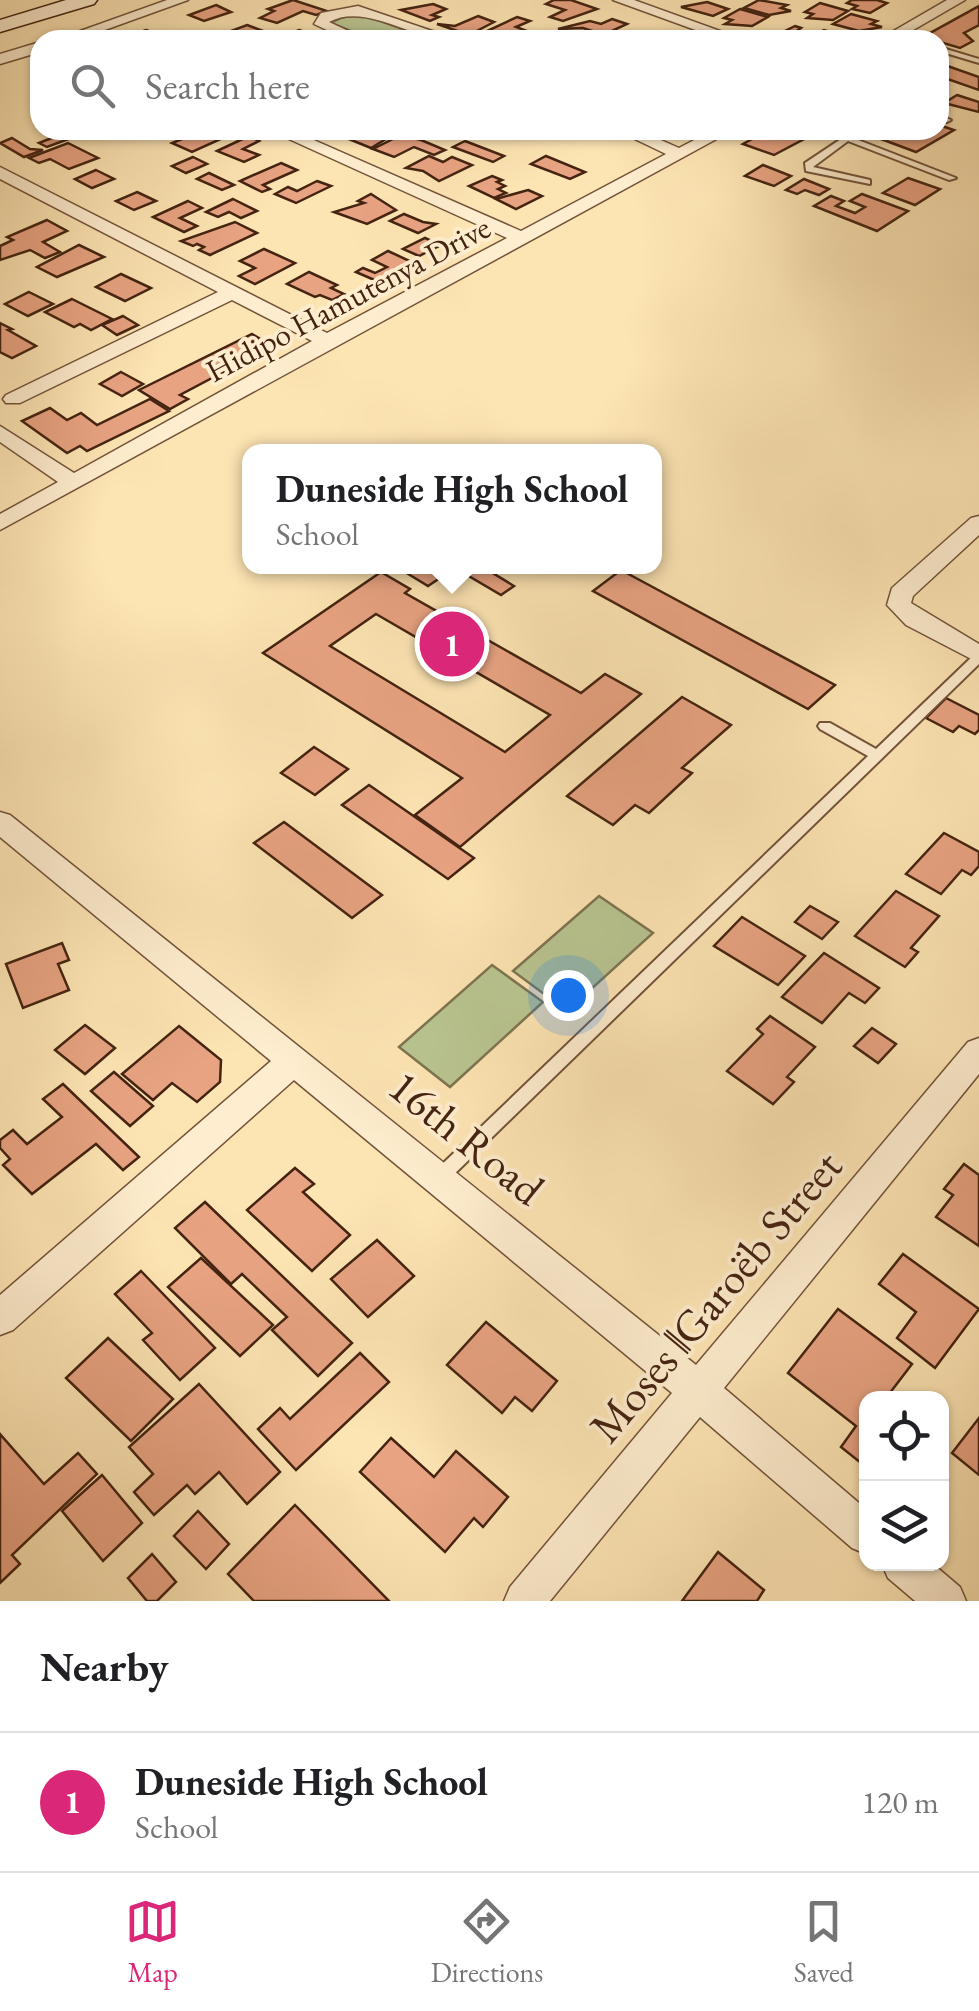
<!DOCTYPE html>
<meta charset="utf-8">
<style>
:root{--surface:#fff;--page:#f2f2f2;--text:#202124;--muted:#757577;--line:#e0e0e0;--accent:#db2777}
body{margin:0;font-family:"EB Garamond",serif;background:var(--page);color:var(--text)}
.controls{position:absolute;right:30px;bottom:30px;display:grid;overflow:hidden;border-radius:20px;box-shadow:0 2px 8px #0004}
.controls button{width:90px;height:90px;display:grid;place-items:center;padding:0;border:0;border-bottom:2px solid var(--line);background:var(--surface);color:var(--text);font:50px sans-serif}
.you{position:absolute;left:568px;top:995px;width:35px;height:35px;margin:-25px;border:8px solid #fff;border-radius:50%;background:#1a73e8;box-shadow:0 0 0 15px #1a73e833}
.badge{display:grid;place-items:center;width:65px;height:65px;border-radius:50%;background:var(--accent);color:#fff;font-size:32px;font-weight:700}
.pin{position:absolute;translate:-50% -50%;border:5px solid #fff;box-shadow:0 2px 10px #0006}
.popup{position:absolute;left:242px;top:444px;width:420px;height:130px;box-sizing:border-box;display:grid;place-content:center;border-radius:20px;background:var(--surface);filter:drop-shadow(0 2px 8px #0005);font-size:32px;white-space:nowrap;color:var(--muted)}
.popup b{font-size:38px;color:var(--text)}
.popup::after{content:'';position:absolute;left:50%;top:100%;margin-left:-20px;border:20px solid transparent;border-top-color:var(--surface)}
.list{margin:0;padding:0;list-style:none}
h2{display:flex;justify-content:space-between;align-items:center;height:130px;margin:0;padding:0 40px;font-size:42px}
h2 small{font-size:32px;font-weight:400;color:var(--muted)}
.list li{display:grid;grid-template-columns:65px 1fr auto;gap:30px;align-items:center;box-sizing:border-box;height:140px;padding:0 40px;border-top:2px solid var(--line)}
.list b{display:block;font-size:38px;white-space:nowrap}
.list p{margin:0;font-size:32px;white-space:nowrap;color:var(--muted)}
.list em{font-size:32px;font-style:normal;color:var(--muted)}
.icon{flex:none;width:55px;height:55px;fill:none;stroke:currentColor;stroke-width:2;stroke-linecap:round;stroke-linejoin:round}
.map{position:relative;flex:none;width:979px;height:1601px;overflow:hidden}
.search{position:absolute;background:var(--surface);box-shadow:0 2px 8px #0004;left:30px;right:30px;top:30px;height:110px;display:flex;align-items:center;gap:25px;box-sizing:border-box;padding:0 35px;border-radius:30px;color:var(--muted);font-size:38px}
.sheet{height:270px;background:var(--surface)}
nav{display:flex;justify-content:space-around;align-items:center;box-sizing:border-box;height:140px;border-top:2px solid var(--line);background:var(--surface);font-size:28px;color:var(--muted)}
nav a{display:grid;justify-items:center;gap:5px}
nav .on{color:var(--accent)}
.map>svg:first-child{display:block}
.green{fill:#b9c591;stroke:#7e7451;stroke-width:2.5}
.building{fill:#e8a382;stroke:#442311;stroke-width:2.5;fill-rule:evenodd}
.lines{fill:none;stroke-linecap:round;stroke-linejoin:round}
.service-casing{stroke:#72533a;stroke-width:4}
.minor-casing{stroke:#72533a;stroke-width:3}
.secondary-casing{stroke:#442311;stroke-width:3}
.service{fill:#feedce;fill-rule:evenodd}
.minor{fill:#feedce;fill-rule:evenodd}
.secondary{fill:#feedce;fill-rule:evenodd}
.labels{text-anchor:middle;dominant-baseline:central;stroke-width:8;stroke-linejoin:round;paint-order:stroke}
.far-street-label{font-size:32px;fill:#442311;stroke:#feedce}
.near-street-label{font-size:45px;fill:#442311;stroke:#feedce}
</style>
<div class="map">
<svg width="979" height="1601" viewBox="0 0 979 1601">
<rect width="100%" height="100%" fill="#fde4b3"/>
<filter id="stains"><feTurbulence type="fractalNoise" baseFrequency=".002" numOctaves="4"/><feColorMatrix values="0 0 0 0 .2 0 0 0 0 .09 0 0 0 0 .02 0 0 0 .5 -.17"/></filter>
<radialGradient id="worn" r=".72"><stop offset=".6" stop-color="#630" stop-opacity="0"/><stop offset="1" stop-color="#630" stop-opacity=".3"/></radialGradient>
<g class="green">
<polygon points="348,14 364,15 433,40 372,40 331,23"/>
<polygon points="599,896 653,933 567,1011 513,971"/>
<polygon points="492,965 543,1002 450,1087 399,1047"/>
</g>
<g class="building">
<polygon points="293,0 327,11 316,15 303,11 277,23 260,18 274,11 268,9"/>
<polygon points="554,0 571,0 597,9 563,21 550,17 565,10 546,4"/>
<polygon points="759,0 787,5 781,8 791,11 769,15 744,8"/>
<polygon points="852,0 877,0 887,3 870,13 852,9 857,6 847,3"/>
<polygon points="707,2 728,9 713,16 681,7"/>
<polygon points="820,3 848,11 833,20 807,18 813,14 805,12"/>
<polygon points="433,4 446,9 432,15 439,17 430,21 401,10"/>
<polygon points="216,5 231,12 204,21 189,15"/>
<polygon points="979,6 979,25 964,33 973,41 960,48 923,37"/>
<polygon points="740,9 768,17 752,26 725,24 732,20 724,18"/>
<polygon points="851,14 877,21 871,24 882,27 859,31 833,24"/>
<polygon points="478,16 494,22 469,35 437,24 455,26"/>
<polygon points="517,17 530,21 516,27 527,31 506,40 470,39"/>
<polygon points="612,19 627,24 597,38 588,35 595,32 583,28 558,29 590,21 601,24"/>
<polygon points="247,25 274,35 262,40 233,40 220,35"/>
<polygon points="795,26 801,28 795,32 811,37 824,30 851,38 797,40 779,34"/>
<polygon points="146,30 164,37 176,32 184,35 172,40 123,38"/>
<polygon points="299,30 314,36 322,33 332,36 323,40 275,40"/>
<polygon points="939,63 979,77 979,90 939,76"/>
<polygon points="957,95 979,102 979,112 944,103"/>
<polygon points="939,125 954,130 916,152 881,139 898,130 939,130"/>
<polygon points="72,130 93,130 47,147 39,143"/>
<polygon points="216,130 212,132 225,137 192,152 172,143 187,137 175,131 178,130"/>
<polygon points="341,130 373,133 399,131 371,148 334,133"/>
<polygon points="769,130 790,133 804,139 774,155 743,144"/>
<polygon points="401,135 421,140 445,150 434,155 414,147 394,157 373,149"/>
<polygon points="249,136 259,141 243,149 259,155 244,162 217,151"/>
<polygon points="12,138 30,149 43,150 24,157 0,143"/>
<polygon points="465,141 504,156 493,162 453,147"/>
<polygon points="68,143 98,158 69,169 50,159 39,163 29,158"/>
<polygon points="429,156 443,162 452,157 472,165 439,181 423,171 406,168"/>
<polygon points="546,156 585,172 570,179 531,164"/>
<polygon points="193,157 207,164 186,173 172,166"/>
<polygon points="281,163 297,170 263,185 270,189 262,192 240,181"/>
<polygon points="763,165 791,176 774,186 745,176"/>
<polygon points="96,170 114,179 92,188 75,179"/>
<polygon points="209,173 234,185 222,190 197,179"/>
<polygon points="492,176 502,180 497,182 505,186 498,189 506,193 494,198 469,186"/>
<polygon points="908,178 940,189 915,205 883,193"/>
<polygon points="804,179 829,189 819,195 805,190 797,194 786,190"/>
<polygon points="317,181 331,186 296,203 275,194 288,187 297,191"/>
<polygon points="528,190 542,196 516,209 496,199"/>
<polygon points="137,192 156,201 134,210 116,201"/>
<polygon points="371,194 396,210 367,224 334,212 364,203 358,201"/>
<polygon points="862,194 908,211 877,231 814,206 831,196 844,201 836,206 855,213 865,207 850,201"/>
<polygon points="233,199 257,211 241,218 229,212 218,217 206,212"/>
<polygon points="188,201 202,208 180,218 197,226 184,232 153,217"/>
<polygon points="404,214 423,222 436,224 418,233 390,221"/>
<polygon points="47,220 67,231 43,242 60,252 45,258 30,250 0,260 0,246 13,240 7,237"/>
<polygon points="235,222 257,233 210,255 199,250 204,247 197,244 193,246 181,241"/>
<polygon points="425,238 441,245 419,256 403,249"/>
<polygon points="79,245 104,257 57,277 37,267"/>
<polygon points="264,249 295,263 255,284 239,276 255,268 240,261"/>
<polygon points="388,251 414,263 379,282 356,272 363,268 375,273 387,267 372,260"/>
<polygon points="309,272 337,285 331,288 344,294 332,300 320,295 315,297 287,284"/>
<polygon points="121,274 151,288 125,301 96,287"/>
<polygon points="29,292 53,304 28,316 5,304"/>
<polygon points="72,299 112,319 91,330 80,324 74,327 45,312"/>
<polygon points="123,316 138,325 117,335 102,325"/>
<polygon points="0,323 12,329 8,330 36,346 12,358 0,352"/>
<polygon points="252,334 272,346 233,366 225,362 218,365 227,370 180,395 188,399 170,409 139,390"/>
<polygon points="121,372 143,384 122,396 100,384"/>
<polygon points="150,399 169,411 87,451 80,446 67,453 22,421 50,408 67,420 81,413 97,425"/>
<polygon points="404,566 481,566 514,586 501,595 455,568 428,586 400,569"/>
<polygon points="621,570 835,685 808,709 593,591"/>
<path d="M 381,572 L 410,589 L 405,593 L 581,693 L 605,674 L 641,694 L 460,847 L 415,815 L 462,778 L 263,653 ZM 376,614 L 550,715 L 505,752 L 330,646 Z"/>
<polygon points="682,697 731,725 682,768 692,773 649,813 635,805 613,825 567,796"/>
<polygon points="946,698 979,715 979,730 975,734 959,726 953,732 926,718"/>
<polygon points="314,747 348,769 315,795 281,773"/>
<polygon points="369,785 474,858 448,879 342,805"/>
<polygon points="284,822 382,895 352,918 254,843"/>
<polygon points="944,833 979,852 979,866 971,875 962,870 941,894 906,874"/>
<polygon points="896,891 939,916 911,948 918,952 905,967 855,936"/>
<polygon points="810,906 838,922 822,939 795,922"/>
<polygon points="742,917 805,956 778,985 714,946"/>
<polygon points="62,943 69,960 58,964 69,990 23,1008 6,964"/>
<polygon points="824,953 879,988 865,1003 849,993 822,1023 782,997"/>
<polygon points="770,1016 815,1047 787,1077 794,1082 773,1104 727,1071 763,1034 757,1029"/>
<polygon points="85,1025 115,1048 85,1074 55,1050"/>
<polygon points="179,1026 221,1060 220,1082 197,1102 172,1083 153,1100 122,1074"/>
<polygon points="872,1028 896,1044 878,1063 854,1046"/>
<polygon points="114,1072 153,1106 130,1126 91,1091"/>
<polygon points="63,1084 139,1157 123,1170 96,1144 32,1194 3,1165 10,1159 0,1148 0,1140 13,1130 27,1144 62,1117 43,1099"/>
<polygon points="964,1164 979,1175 979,1246 936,1217 953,1195 944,1189"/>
<polygon points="295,1168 314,1184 303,1192 350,1235 312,1271 247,1210"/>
<polygon points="205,1202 352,1343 318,1376 272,1330 287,1317 242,1274 231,1284 175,1228"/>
<polygon points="377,1240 414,1276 368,1317 331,1279"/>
<polygon points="903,1254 979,1309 935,1368 897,1338 916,1312 879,1284"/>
<polygon points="201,1258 273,1325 240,1356 168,1287"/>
<polygon points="141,1271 215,1348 180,1380 143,1340 152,1333 115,1294"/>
<polygon points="838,1309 912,1364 886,1398 866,1398 866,1467 841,1447 856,1426 788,1373"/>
<polygon points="486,1322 557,1381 532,1411 515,1397 502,1413 447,1365"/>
<polygon points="108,1338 173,1399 131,1441 66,1378"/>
<polygon points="360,1353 389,1382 296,1470 258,1429 280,1408 290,1419"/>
<polygon points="199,1384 280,1472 247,1504 219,1472 195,1494 187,1485 154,1515 134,1492 153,1474 129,1447"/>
<polygon points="979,1418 979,1475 952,1453"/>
<polygon points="0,1434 44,1484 78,1453 97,1474 12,1555 20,1564 0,1583"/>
<polygon points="391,1438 434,1477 456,1451 508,1497 483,1527 474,1518 445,1552 360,1472"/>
<polygon points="102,1475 142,1523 103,1561 62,1511"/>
<polygon points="295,1505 389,1601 254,1601 228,1574"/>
<polygon points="198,1511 229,1544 206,1569 174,1536"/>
<polygon points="718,1552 764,1590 757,1601 682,1601"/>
<polygon points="152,1554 176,1582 157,1601 147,1601 128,1578"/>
</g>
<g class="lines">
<g class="service-casing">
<g id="service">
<polygon points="939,47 979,59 979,63 939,51"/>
<polygon points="939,115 951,120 947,122 939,120"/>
<polygon points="821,130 833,130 846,135 854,130 863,130 853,138 956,178 949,180 848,141 813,167 870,180 870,184 806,171 805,163 841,139"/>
<polygon points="979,653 979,664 445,1183 439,1186 433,1183 431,1178 433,1173 868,756 820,729 818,726 820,723 830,723 876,749 975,654"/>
</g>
</g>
<g class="minor-casing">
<g id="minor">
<polygon points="167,0 188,0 77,40 55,40"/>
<polygon points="613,0 634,0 745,40 723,40"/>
<polygon points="947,0 965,0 896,40 878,40"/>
<path d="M 358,6 L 450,37 L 452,40 C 413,40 365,2 329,22 L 368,40 L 348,40 L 314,24 L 321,13 Z"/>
<polygon points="40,42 40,52 0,64 0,54"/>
<polygon points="269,130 291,130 521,231 666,154 616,130 638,130 679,148 713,130 733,130 0,530 0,514 58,482 0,442 0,426 74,473 312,341 232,300 20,403 6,403 3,399 6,395 218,292 0,179 0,167 327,333 507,238"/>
<polygon points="979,516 979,535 913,596 911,603 979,644 979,663 906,625 887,605 892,588 971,518"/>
<polygon points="0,812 10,815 696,1365 968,1042 979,1038 979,1074 724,1388 866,1509 866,1554 852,1548 700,1417 550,1601 504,1601 510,1587 672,1393 294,1080 13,1330 0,1335 0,1295 271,1061 0,837"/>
<polygon points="882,1564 933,1564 960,1587 966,1601 915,1601 888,1578"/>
</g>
</g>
<g class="secondary-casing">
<polygon id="secondary" points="66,0 97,0 94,4 0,32 0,20"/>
</g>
<use href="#service" class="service"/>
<use href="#minor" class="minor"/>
<use href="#secondary" class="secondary"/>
</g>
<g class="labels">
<g class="far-street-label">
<text transform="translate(348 299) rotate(-28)">Hidipo Hamutenya Drive</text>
</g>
<g class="near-street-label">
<text transform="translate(467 1137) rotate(39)">16th Road</text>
<text transform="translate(715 1296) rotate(-50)">Moses ǁGaroëb Street</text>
</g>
</g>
<rect width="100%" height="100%" filter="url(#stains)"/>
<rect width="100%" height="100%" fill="url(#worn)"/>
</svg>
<div class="controls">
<button><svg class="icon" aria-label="locate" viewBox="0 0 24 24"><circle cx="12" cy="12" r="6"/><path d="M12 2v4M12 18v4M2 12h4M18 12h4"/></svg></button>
<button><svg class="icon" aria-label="layers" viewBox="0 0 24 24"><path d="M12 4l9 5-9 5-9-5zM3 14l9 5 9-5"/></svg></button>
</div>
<div class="you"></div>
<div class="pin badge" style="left:452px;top:644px">1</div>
<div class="popup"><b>Duneside High School</b>School</div>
<div class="search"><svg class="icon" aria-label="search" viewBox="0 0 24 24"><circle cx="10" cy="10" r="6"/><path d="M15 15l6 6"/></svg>Search here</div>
</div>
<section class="sheet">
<h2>Nearby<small></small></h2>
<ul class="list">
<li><span class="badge">1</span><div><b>Duneside High School</b><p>School</p></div><em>120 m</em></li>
</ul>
</section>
<nav>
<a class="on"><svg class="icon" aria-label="map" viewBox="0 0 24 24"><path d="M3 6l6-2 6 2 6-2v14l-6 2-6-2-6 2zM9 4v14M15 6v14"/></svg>Map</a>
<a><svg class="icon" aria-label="directions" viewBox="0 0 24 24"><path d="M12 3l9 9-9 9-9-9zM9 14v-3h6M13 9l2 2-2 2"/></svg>Directions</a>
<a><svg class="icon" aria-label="saved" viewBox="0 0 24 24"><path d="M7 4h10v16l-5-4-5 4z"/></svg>Saved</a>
</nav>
